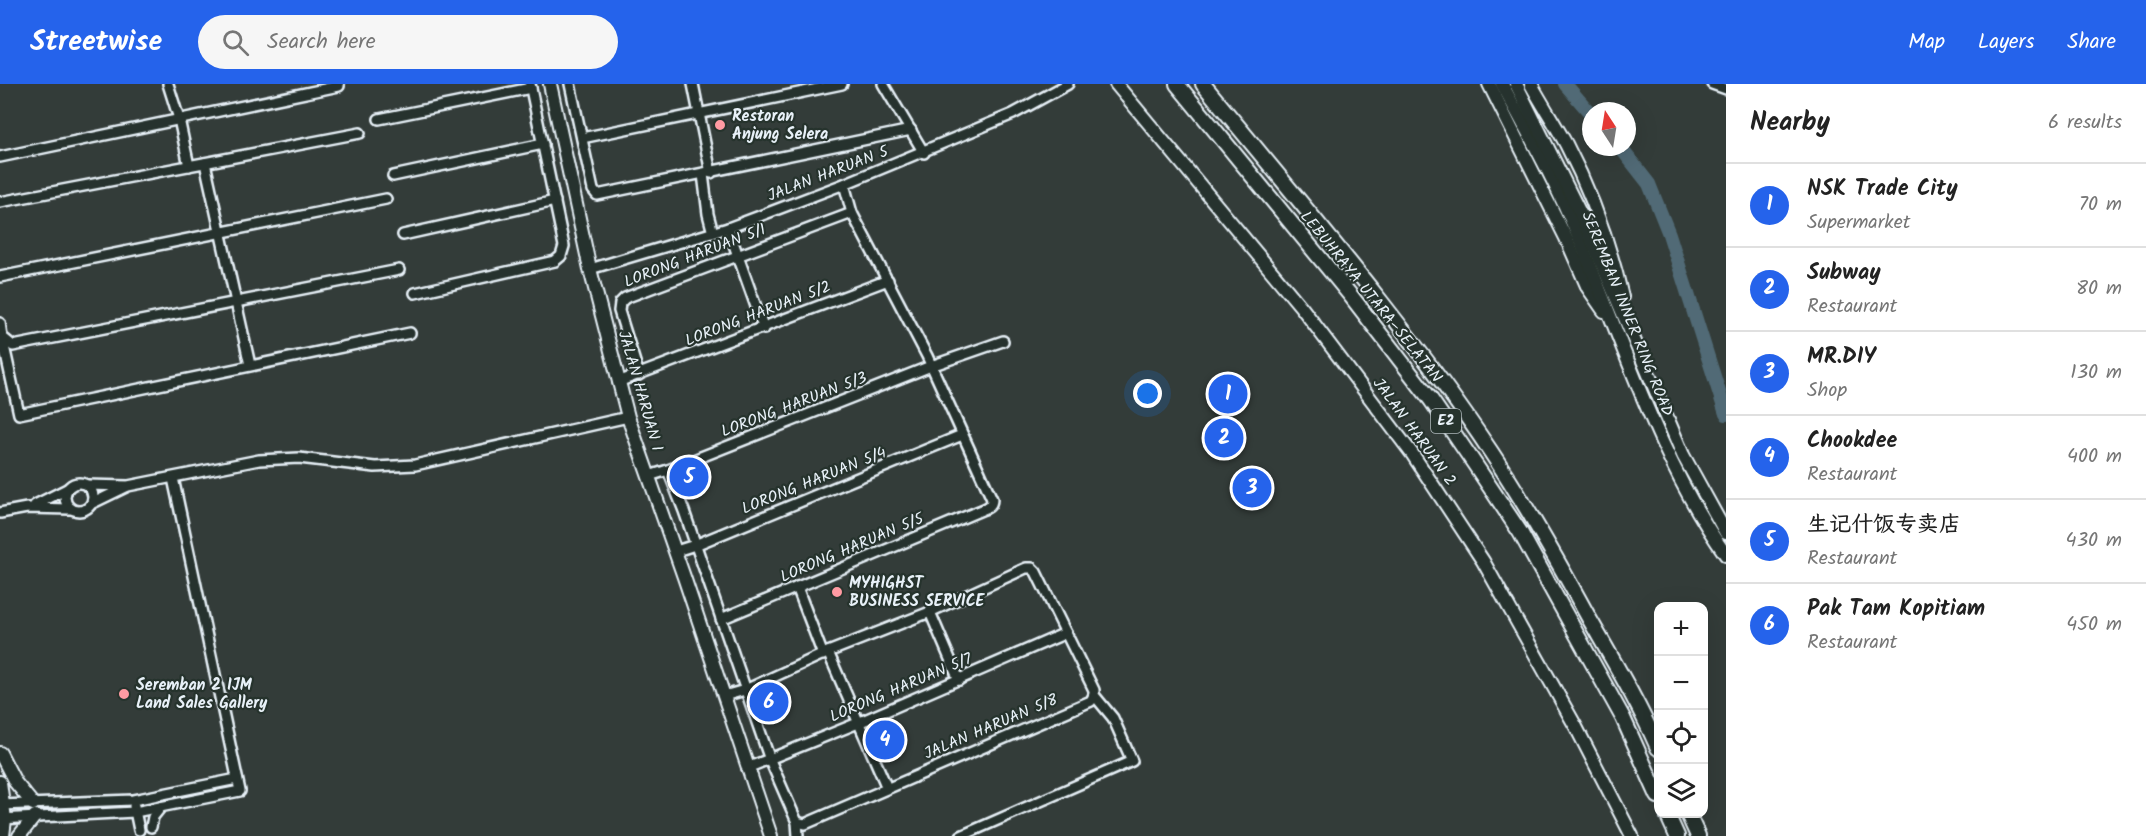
<!DOCTYPE html>
<meta charset="utf-8">
<style>
:root{--surface:#fff;--page:#f6f6f6;--text:#222;--muted:#767676;--line:#e0e0e0;--accent:#2563eb}
body{margin:0;font-family:Kalam,"LXGW WenKai TC",sans-serif;background:var(--page);color:var(--text)}
.controls{position:absolute;right:18px;bottom:18px;display:grid;overflow:hidden;border-radius:12px;box-shadow:0 6px 24px #0002}
.controls button{width:54px;height:54px;display:grid;place-items:center;padding:0;border:0;border-bottom:2px solid var(--line);background:var(--surface);color:var(--text);font:30px sans-serif}
.compass{position:absolute;left:1582px;top:18px;width:54px;height:54px;border-radius:50%;background:var(--surface);box-shadow:0 6px 24px #0002;rotate:348deg}
.you{position:absolute;left:1148px;top:310px;width:21px;height:21px;margin:-15px;border:4px solid #fff;border-radius:50%;background:#1a73e8;box-shadow:0 0 0 9px #1a73e833}
.badge{display:grid;place-items:center;width:39px;height:39px;border-radius:50%;background:var(--accent);color:#fff;font-size:20px;font-weight:700}
.pin{position:absolute;translate:-50% -50%;border:3px solid #fff;box-shadow:0 2px 6px #0006}
.list{margin:0;padding:0;list-style:none}
h2{display:flex;justify-content:space-between;align-items:center;height:78px;margin:0;padding:0 24px;font-size:26px}
h2 small{font-size:20px;font-weight:400;color:var(--muted)}
.list li{display:grid;grid-template-columns:39px 1fr auto;gap:18px;align-items:center;box-sizing:border-box;height:84px;padding:0 24px;border-top:2px solid var(--line)}
.list b{display:block;font-size:22px;white-space:nowrap}
.list p{margin:0;font-size:20px;white-space:nowrap;color:var(--muted)}
.list em{font-size:20px;font-style:normal;color:var(--muted)}
.icon{flex:none;width:33px;height:33px;fill:none;stroke:currentColor;stroke-width:2;stroke-linecap:round;stroke-linejoin:round}
.map{position:relative;flex:none;width:1726px;height:752px;overflow:hidden}
header{display:flex;align-items:center;gap:36px;box-sizing:border-box;height:84px;padding:0 30px;background:var(--accent);color:#fff}
header strong{font-size:28px}
nav{display:flex;gap:33px;margin-inline-start:auto;font-size:21px}
.search{width:420px;height:54px;background:var(--page);display:flex;align-items:center;gap:15px;box-sizing:border-box;padding:0 21px;border-radius:33px;color:var(--muted);font-size:22px}
main{display:flex}
aside{flex:1;background:var(--surface)}
.map>svg:first-child{display:block}
.lines{fill:none;stroke-linecap:round;stroke-linejoin:round}
.river{stroke:#516b76;stroke-width:14}
.minor-casing{stroke:#e8f1f8;stroke-width:14}
.major-casing{stroke:#e8f1f8;stroke-width:16}
.highway-casing{stroke:#e8f1f8;stroke-width:18}
.minor{stroke:#26332d;stroke-width:9}
.major{stroke:#26332d;stroke-width:12}
.highway{stroke:#26332d;stroke-width:14}
.poi-dot{fill:#ff9aa2;stroke:#26332d;stroke-width:2}
.labels{text-anchor:middle;dominant-baseline:central;stroke-width:4.5;stroke-linejoin:round;paint-order:stroke}
.shield{fill:#26332d;stroke:#aeb8bb;stroke-width:1.5}
.shield-label{font-size:15px;font-weight:bold;fill:#e8f1f8}
.poi-label{font-size:16px;font-weight:bold;fill:#e8f1f8;stroke:#26332d;text-anchor:start}
.street-label{font-size:16px;fill:#e8f1f8;stroke:#26332d}
</style>
<header>
<strong>Streetwise</strong>
<div class="search"><svg class="icon" aria-label="search" viewBox="0 0 24 24"><circle cx="10" cy="10" r="6"/><path d="M15 15l6 6"/></svg>Search here</div>
<nav><a>Map</a><a>Layers</a><a>Share</a></nav>
</header>
<main>
<div class="map">
<svg width="1726" height="752" viewBox="0 0 1726 752">
<rect width="100%" height="100%" fill="#333c39"/>
<filter id="ink" filterUnits="userSpaceOnUse"><feTurbulence type="fractalNoise" baseFrequency=".0167" numOctaves="2"/><feDisplacementMap in="SourceGraphic" scale="12" xChannelSelector="R" yChannelSelector="G"/><feConvolveMatrix kernelMatrix="1 2 1 2 8 2 1 2 1" color-interpolation-filters="sRGB"/></filter>
<g filter="url(#ink)">
<g class="lines">
<g class="river">
<polyline points="1565,0 1591,30"/>
<polyline points="1620,63 1649,100 1669,150 1726,330"/>
</g>
<g class="minor-casing">
<g id="minor">
<polyline points="168,0 179,35 189,82"/>
<polyline points="570,0 593,106 597,111 911,46"/>
<polyline points="693,0 711,89"/>
<polyline points="883,0 924,69"/>
<polyline points="1712,0 1726,5"/>
<polyline points="379,35 531,4"/>
<polyline points="582,54 842,0"/>
<polyline points="0,73 339,2"/>
<polyline points="205,79 250,281"/>
<polyline points="703,90 708,130 713,149"/>
<polyline points="393,92 543,60"/>
<polyline points="0,118 360,49"/>
<polyline points="728,144 764,245"/>
<polyline points="403,151 555,117"/>
<polyline points="590,185 728,144 844,100 1013,30 1068,0"/>
<polyline points="0,193 386,115"/>
<polyline points="415,209 555,177 561,172 564,162 530,0"/>
<polyline points="0,239 2,253 13,262 399,186"/>
<polyline points="2,253 19,330 410,249"/>
<polyline points="639,291 619,227 620,219 625,214 852,129"/>
<polyline points="618,298 888,196"/>
<polyline points="668,386 684,427 770,676 797,738 798,752"/>
<polyline points="649,392 668,386 931,282 1003,257"/>
<circle cx="79" cy="413" r="14"/>
<polyline points="86,401 128,402 259,376 299,374 375,383 415,381 628,333"/>
<polyline points="93,419 126,403"/>
<polyline points="35,421 67,405"/>
<polyline points="0,429 27,424 70,425"/>
<polyline points="676,467 695,461 962,351"/>
<polyline points="797,503 823,571"/>
<polyline points="930,528 959,596"/>
<path d="M 721,535 L 979,427 C 986,424 992,423 992,415 L 927,272 L 852,129 L 844,100"/>
<polyline points="828,568 887,704"/>
<polyline points="724,612 745,606 828,568 930,528 1026,484 1032,484 1036,488 1094,606 1094,611 1113,634 1132,677 961,752"/>
<polyline points="747,684 858,639 1066,549"/>
<polyline points="0,721 133,716 237,695"/>
<polyline points="134,722 139,746"/>
<polyline points="0,735 135,728 240,707 173,394"/>
<polyline points="797,738 805,740 1091,617 1094,611"/>
<polyline points="151,743 153,733 161,723"/>
</g>
</g>
<g class="major-casing">
<g id="major">
<polyline points="550,0 590,185 628,333 684,493 771,752"/>
<polyline points="1116,0 1302,224 1413,371 1483,477 1576,643 1632,752"/>
<polyline points="1489,0 1566,154 1588,204 1604,227"/>
<path d="M 1502,0 C 1528,49 1556,98 1577,150 C 1623,257 1658,376 1726,471"/>
<polyline points="1516,0 1582,133 1683,371 1726,449"/>
<path d="M 1531,0 C 1542,20 1555,40 1566,60 C 1591,108 1610,160 1622,213"/>
<polyline points="0,669 15,698 33,720"/>
<polyline points="0,698 5,735 3,752"/>
<polyline points="19,752 35,732"/>
</g>
</g>
<g class="highway-casing">
<g id="highway">
<polyline points="1177,0 1351,212 1431,316 1476,382 1520,448 1623,634 1658,712"/>
<path d="M 1203,0 C 1301,120 1405,239 1491,368 C 1527,422 1559,479 1590,536 C 1614,578 1639,620 1658,664"/>
<polyline points="1667,730 1677,752"/>
<polyline points="1688,730 1698,752"/>
</g>
</g>
<use href="#minor" class="minor"/>
<use href="#major" class="major"/>
<use href="#highway" class="highway"/>
</g>
</g>
<g class="poi-dot">
<circle cx="720" cy="41" r="6"/>
<circle cx="837" cy="508" r="6"/>
<circle cx="124" cy="610" r="6"/>
</g>
<g class="labels">
<rect class="shield" x="1431" y="325" width="30" height="24" rx="4.5"/>
<g class="shield-label">
<text x="1446" y="337">E2</text>
</g>
<g class="poi-label">
<text x="732" y="32">Restoran<tspan x="732" dy="18">Anjung Selera</tspan></text>
<text x="849" y="499">MYHIGHST<tspan x="849" dy="18">BUSINESS SERVICE</tspan></text>
<text x="136" y="601">Seremban 2 IJM<tspan x="136" dy="18">Land Sales Gallery</tspan></text>
</g>
<g class="street-label">
<text transform="translate(828 90) rotate(-21)">JALAN HARUAN 5</text>
<text transform="translate(695 172) rotate(-21)">LORONG HARUAN 5/1</text>
<text transform="translate(1371 213) rotate(51)">LEBUHRAYA UTARA–SELATAN</text>
<text transform="translate(758 230) rotate(-21)">LORONG HARUAN 5/2</text>
<text transform="translate(1627 230) rotate(68)">SEREMBAN INNER RING ROAD</text>
<text transform="translate(640 307) rotate(74)">JALAN HARUAN 1</text>
<text transform="translate(794 321) rotate(-21)">LORONG HARUAN 5/3</text>
<text transform="translate(1414 348) rotate(54)">JALAN HARUAN 2</text>
<text transform="translate(814 397) rotate(-22)">LORONG HARUAN 5/4</text>
<text transform="translate(852 464) rotate(-23)">LORONG HARUAN 5/5</text>
<text transform="translate(901 604) rotate(-23)">LORONG HARUAN 5/7</text>
<text transform="translate(991 643) rotate(-23)">JALAN HARUAN 5/8</text>
</g>
</g>
</svg>
<div class="controls">
<button>+</button>
<button>−</button>
<button><svg class="icon" aria-label="locate" viewBox="0 0 24 24"><circle cx="12" cy="12" r="6"/><path d="M12 2v4M12 18v4M2 12h4M18 12h4"/></svg></button>
<button><svg class="icon" aria-label="layers" viewBox="0 0 24 24"><path d="M12 4l9 5-9 5-9-5zM3 14l9 5 9-5"/></svg></button>
</div>
<svg class="compass" viewBox="-18 -18 36 36"><path d="M0-13l5 13h-10z" fill="#e53935"/><path d="M0 13l5-13h-10z" fill="#767676"/></svg>
<div class="you"></div>
<div class="pin badge" style="left:1228px;top:310px">1</div>
<div class="pin badge" style="left:1224px;top:354px">2</div>
<div class="pin badge" style="left:1252px;top:404px">3</div>
<div class="pin badge" style="left:885px;top:656px">4</div>
<div class="pin badge" style="left:689px;top:393px">5</div>
<div class="pin badge" style="left:769px;top:618px">6</div>
</div>
<aside>
<h2>Nearby<small>6 results</small></h2>
<ul class="list">
<li><span class="badge">1</span><div><b>NSK Trade City</b><p>Supermarket</p></div><em>70 m</em></li>
<li><span class="badge">2</span><div><b>Subway</b><p>Restaurant</p></div><em>80 m</em></li>
<li><span class="badge">3</span><div><b>MR.DIY</b><p>Shop</p></div><em>130 m</em></li>
<li><span class="badge">4</span><div><b>Chookdee</b><p>Restaurant</p></div><em>400 m</em></li>
<li><span class="badge">5</span><div><b>生记什饭专卖店</b><p>Restaurant</p></div><em>430 m</em></li>
<li><span class="badge">6</span><div><b>Pak Tam Kopitiam</b><p>Restaurant</p></div><em>450 m</em></li>
</ul>
</aside>
</main>
